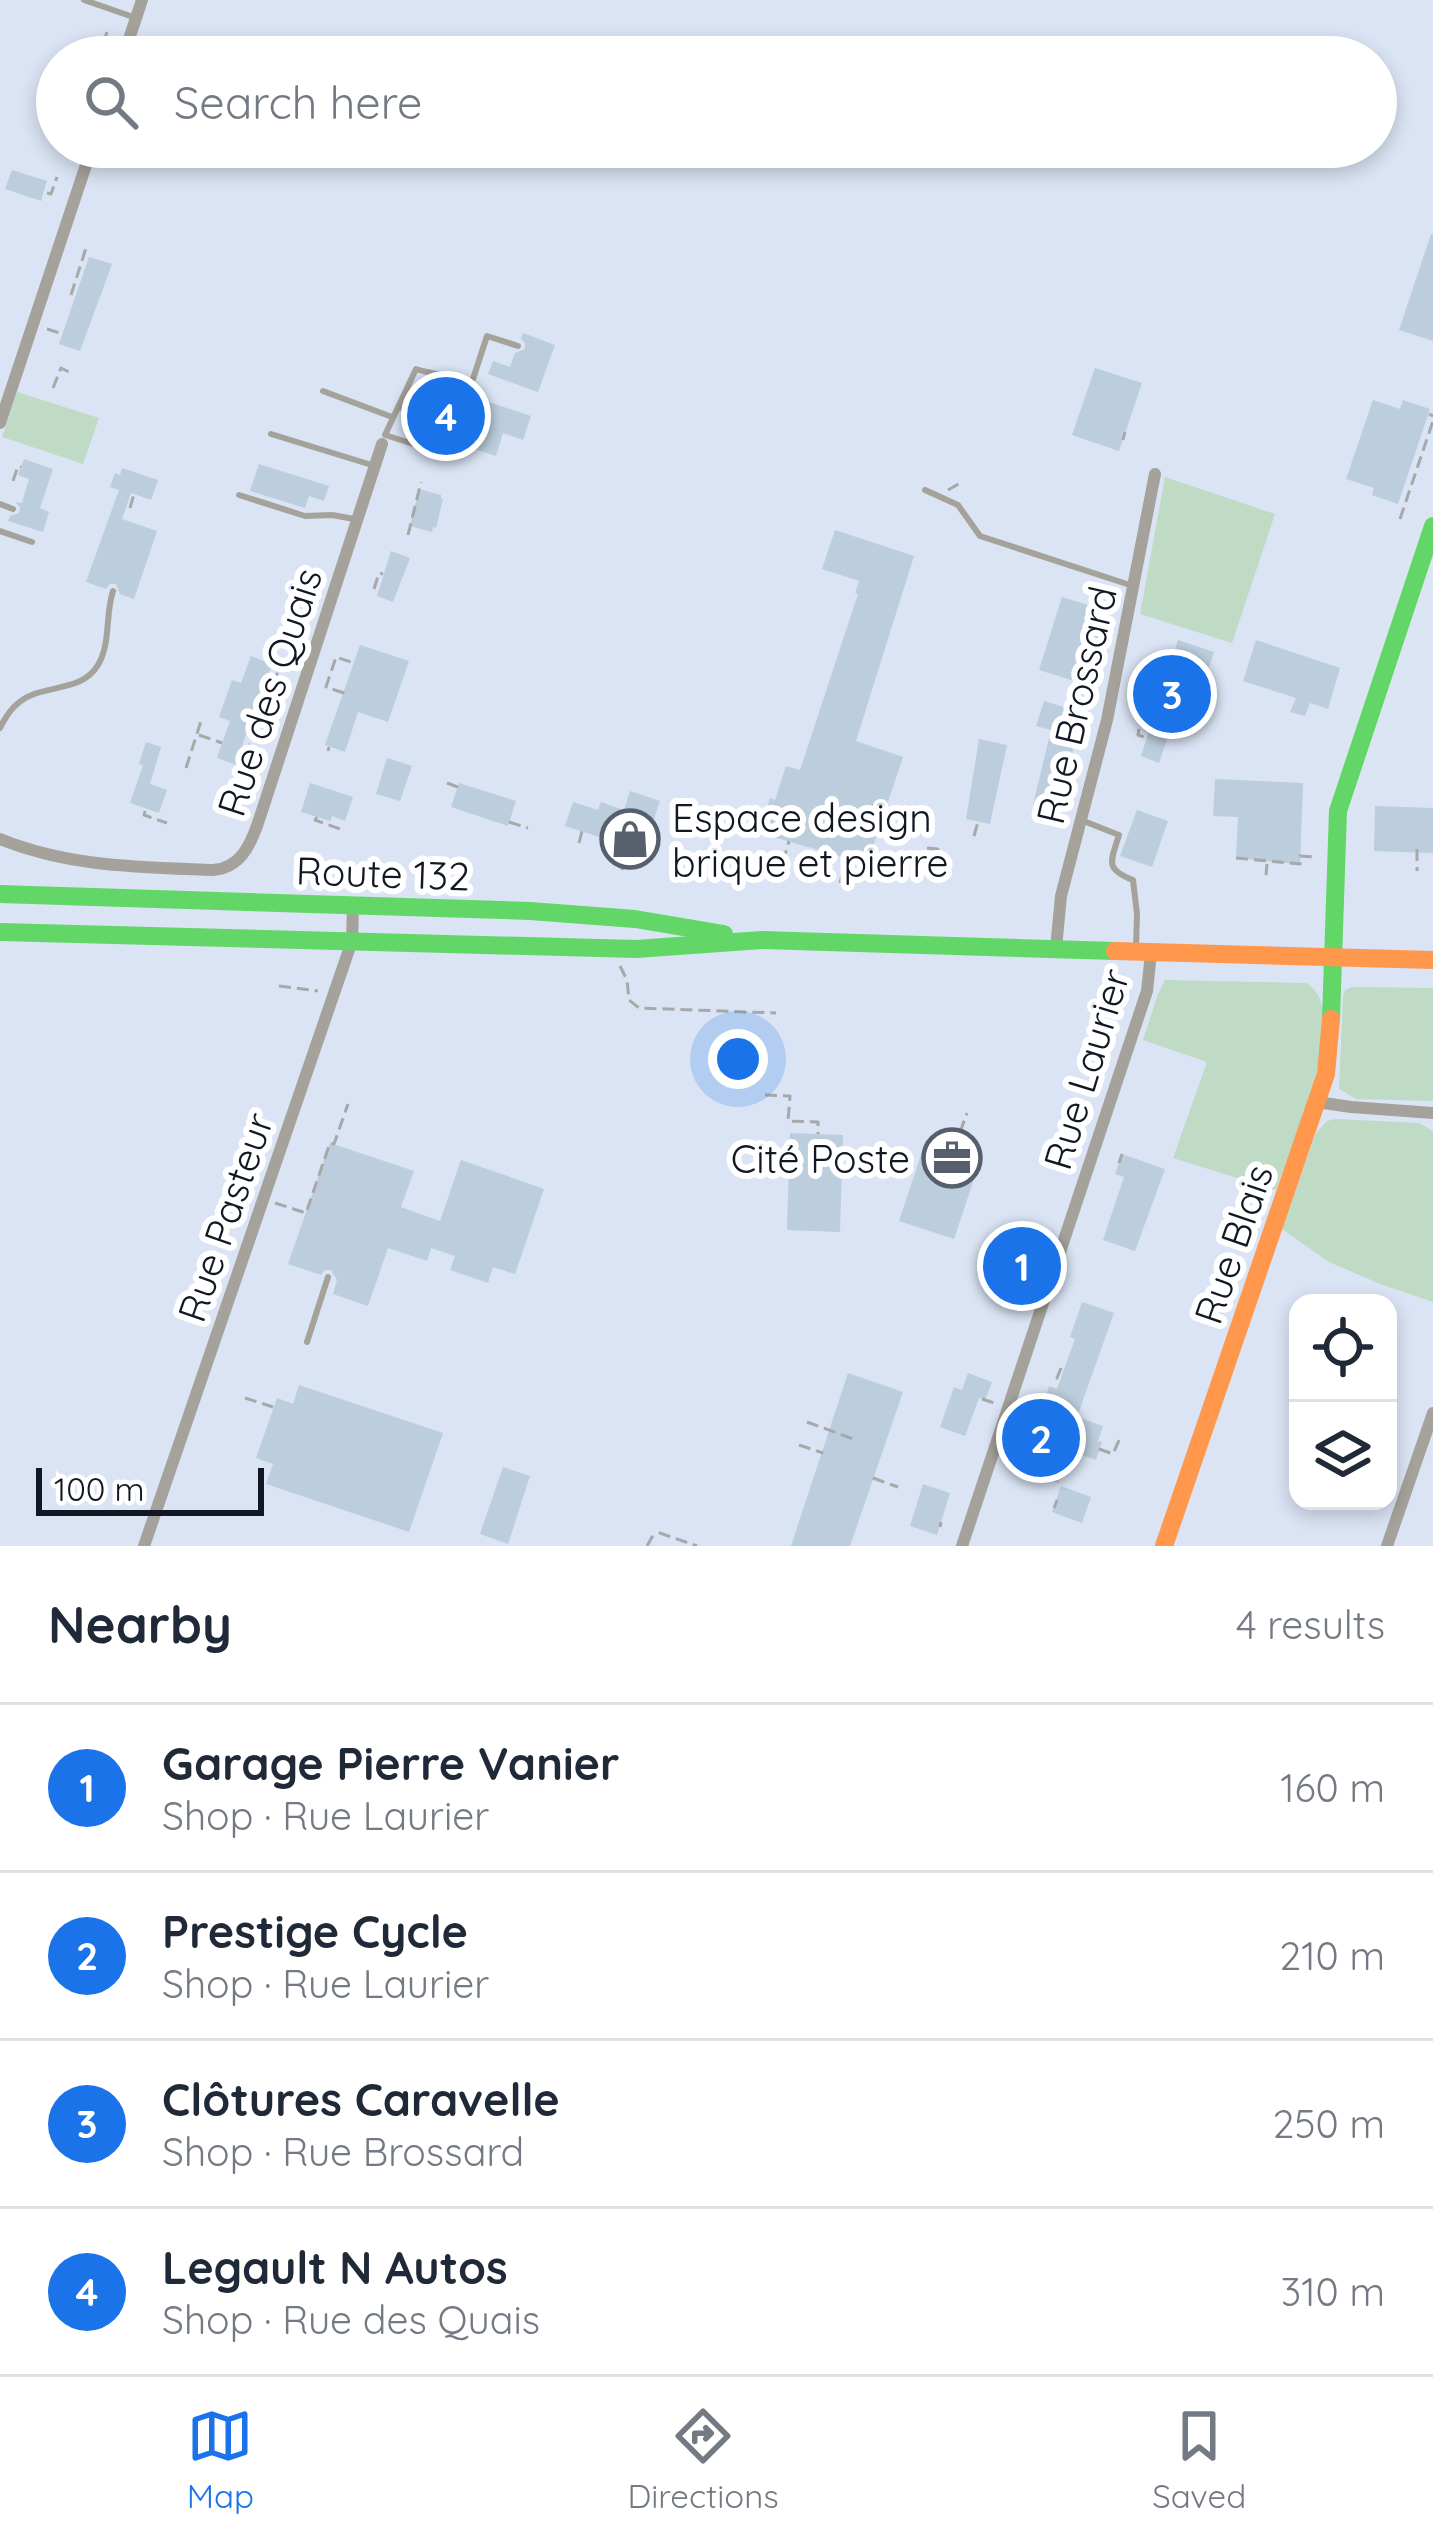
<!DOCTYPE html>
<meta charset="utf-8">
<style>
:root{--surface:#fff;--page:#f2f2f3;--text:#1f2937;--muted:#747a83;--line:#e0e1e3;--accent:#1a73e8}
body{margin:0;font-family:Quicksand,sans-serif;background:var(--page);color:var(--text)}
.controls{position:absolute;right:36px;bottom:36px;display:grid;overflow:hidden;border-radius:24px;box-shadow:0 6px 18px #0003}
.controls button{width:108px;height:108px;display:grid;place-items:center;padding:0;border:0;border-bottom:3px solid var(--line);background:var(--surface);color:var(--text);font:60px sans-serif}
.scale{position:absolute;left:36px;bottom:30px;width:228px;box-sizing:border-box;padding-left:12px;border:6px solid #111824;border-top:0;font-size:33px;line-height:42px;white-space:nowrap;color:#111824;-webkit-text-stroke:9px #fff;paint-order:stroke}
.you{position:absolute;left:738px;top:1059px;width:42px;height:42px;margin:-30px;border:9px solid #fff;border-radius:50%;background:#1a73e8;box-shadow:0 0 0 18px #1a73e833}
.badge{display:grid;place-items:center;width:78px;height:78px;border-radius:50%;background:var(--accent);color:#fff;font-size:39px;font-weight:700}
.pin{position:absolute;translate:-50% -50%;border:6px solid #fff;box-shadow:0 3px 12px #0006}
.list{margin:0;padding:0;list-style:none}
h2{display:flex;justify-content:space-between;align-items:center;height:156px;margin:0;padding:0 48px;font-size:51px}
h2 small{font-size:39px;font-weight:400;color:var(--muted)}
.list li{display:grid;grid-template-columns:78px 1fr auto;gap:36px;align-items:center;box-sizing:border-box;height:168px;padding:0 48px;border-top:3px solid var(--line)}
.list b{display:block;font-size:45px;white-space:nowrap}
.list p{margin:0;font-size:39px;white-space:nowrap;color:var(--muted)}
.list em{font-size:39px;font-style:normal;color:var(--muted)}
.icon{flex:none;width:66px;height:66px;fill:none;stroke:currentColor;stroke-width:2;stroke-linecap:round;stroke-linejoin:round}
.map{position:relative;flex:none;width:1433px;height:1546px;overflow:hidden}
.search{position:absolute;background:var(--surface);box-shadow:0 6px 18px #0003;left:36px;right:36px;top:36px;height:132px;display:flex;align-items:center;gap:30px;box-sizing:border-box;padding:0 42px;border-radius:66px;color:var(--muted);font-size:45px}
.sheet{height:828px;background:var(--surface)}
nav{display:flex;justify-content:space-around;align-items:center;box-sizing:border-box;height:168px;border-top:3px solid var(--line);background:var(--surface);font-size:33px;color:var(--muted)}
nav a{display:grid;justify-items:center;gap:6px}
nav .on{color:var(--accent)}
.map>svg:first-child{display:block}
.green{fill:#bfdbc6}
.building{fill:#bccddd}
.lines{fill:none;stroke-linecap:round;stroke-linejoin:round}
.path{stroke:#a7a8a7;stroke-width:3;stroke-dasharray:12 6;stroke-linecap:butt}
.lane{stroke:#a5a29b;stroke-width:6}
.street{stroke:#a5a29b;stroke-width:12}
.fast{stroke:#63d668;stroke-width:18}
.slow{stroke:#ff974d;stroke-width:18}
.labels{text-anchor:middle;dominant-baseline:central;stroke-width:12;stroke-linejoin:round;paint-order:stroke}
.street-label{font-size:39px;fill:#111824;stroke:#fff}
.poi-label{font-size:39px;fill:#111824;stroke:#fff;text-anchor:start}
</style>
<div class="map">
<svg width="1433" height="1546" viewBox="0 0 1433 1546">
<rect width="100%" height="100%" fill="#dae4f4"/>
<g class="green">
<polygon points="17,392 99,418 83,464 2,437"/>
<polygon points="1165,477 1275,514 1232,643 1140,614"/>
<path d="M 1165,980 L 1306,983 C 1355,1009 1290,1150 1276,1190 L 1173,1158 L 1207,1062 L 1143,1040 L 1158,994 Z"/>
<polygon points="1352,987 1433,988 1433,1101 1356,1099 1339,1089 1343,996 1345,990"/>
<polygon points="1336,1119 1419,1123 1433,1131 1433,1302 1380,1284 1329,1262 1282,1229 1316,1133 1327,1121"/>
</g>
<g class="building">
<polygon points="12,170 47,181 41,201 5,189"/>
<polygon points="1431,234 1433,235 1433,341 1399,330"/>
<polygon points="89,257 112,264 80,351 59,344"/>
<polygon points="523,333 555,345 538,392 488,374 493,361 510,367 515,353 525,349 525,343 521,339"/>
<polygon points="1095,368 1142,383 1119,451 1072,435"/>
<polygon points="448,384 460,388 459,392 531,416 523,440 503,433 496,456 431,435"/>
<polygon points="1373,400 1400,409 1403,400 1430,409 1398,504 1372,495 1374,488 1346,479"/>
<polygon points="24,459 53,469 40,508 49,512 43,532 8,521 10,516 19,513 20,507 15,502 22,503 29,479 18,475"/>
<polygon points="259,464 329,486 324,501 309,496 305,508 250,491"/>
<polygon points="122,468 158,480 151,500 131,493 122,519 157,531 134,599 120,594 116,584 110,584 106,589 86,582 119,490 110,487 115,473 120,475"/>
<polygon points="419,489 441,495 441,499 443,499 436,528 433,527 432,532 410,526"/>
<polygon points="835,530 914,556 856,741 903,757 867,864 759,833 770,798 775,800 786,766 800,770 858,594 855,593 859,581 822,569"/>
<polygon points="391,551 410,558 393,602 377,596"/>
<polygon points="1062,597 1107,611 1084,684 1039,670"/>
<polygon points="1178,640 1214,652 1190,724 1174,719 1159,763 1141,756"/>
<polygon points="1256,640 1340,668 1328,709 1310,703 1305,716 1290,712 1296,698 1243,681"/>
<polygon points="360,645 409,661 388,722 358,712 345,752 325,745"/>
<polygon points="251,656 269,663 267,666 271,668 256,703 236,765 217,758 230,721 219,717 232,680 241,683"/>
<polygon points="1044,701 1070,709 1061,739 1075,743 1055,811 1033,805 1051,730 1036,726"/>
<polygon points="979,739 1007,745 990,824 966,819"/>
<polygon points="146,742 161,747 150,784 167,790 159,813 130,803 143,765 139,764"/>
<polygon points="387,758 412,766 400,801 376,794"/>
<polygon points="1215,779 1303,783 1300,864 1236,858 1238,817 1213,816"/>
<polygon points="310,783 353,797 345,821 332,816 330,821 301,812"/>
<polygon points="459,783 516,801 508,826 451,807"/>
<polygon points="630,791 660,801 643,851 565,826 573,802 598,810 601,802 624,810"/>
<polygon points="1375,806 1433,808 1433,853 1374,851"/>
<polygon points="1137,810 1168,821 1152,867 1120,856"/>
<polygon points="790,1133 843,1135 840,1232 787,1230"/>
<polygon points="926,1140 981,1158 954,1239 899,1221"/>
<polygon points="330,1143 414,1171 401,1207 440,1221 461,1160 544,1189 515,1274 493,1267 488,1283 450,1270 455,1256 431,1248 427,1261 388,1248 368,1306 333,1294 337,1280 331,1270 325,1270 321,1275 288,1264"/>
<polygon points="1122,1154 1165,1169 1135,1251 1103,1240 1124,1177 1115,1174"/>
<polygon points="1008,1228 1037,1237 1018,1291 990,1282"/>
<polygon points="1082,1302 1114,1313 1077,1417 1103,1426 1098,1441 1102,1442 1096,1460 1069,1451 1058,1483 1022,1471 1049,1386 1057,1389 1064,1369 1075,1339 1070,1337"/>
<polygon points="848,1373 903,1392 850,1546 791,1546"/>
<polygon points="968,1373 992,1382 985,1400 979,1398 965,1436 940,1427 954,1387 962,1390"/>
<polygon points="299,1385 443,1433 409,1532 266,1484 273,1464 256,1458 277,1398 293,1404"/>
<polygon points="503,1467 530,1476 508,1544 480,1534"/>
<polygon points="923,1484 950,1493 937,1535 910,1526"/>
<polygon points="1061,1486 1091,1497 1082,1523 1052,1512"/>
</g>
<g class="lines">
<g class="path">
<polyline points="94,44 102,47 107,32"/>
<polyline points="47,193 51,194 57,177"/>
<polyline points="71,295 86,248"/>
<polyline points="47,329 63,334"/>
<polyline points="53,388 61,368 69,372"/>
<polyline points="435,411 443,386"/>
<polyline points="1429,414 1433,416"/>
<polyline points="1123,440 1125,432"/>
<polyline points="13,481 18,466 21,467"/>
<polyline points="948,490 962,482"/>
<polyline points="130,508 134,494"/>
<polyline points="1400,519 1433,421"/>
<polyline points="408,535 421,482"/>
<polyline points="374,589 379,573 383,574"/>
<polyline points="1102,626 1108,626 1103,621"/>
<polyline points="1089,665 1105,670"/>
<polyline points="269,674 276,677 281,662"/>
<polyline points="1162,689 1150,670 1169,669"/>
<polyline points="344,693 326,687 336,657 354,663"/>
<polyline points="256,703 262,706 265,696"/>
<polyline points="1139,729 1138,735 1147,738"/>
<polyline points="199,735 222,743"/>
<polyline points="244,751 247,752 252,738"/>
<polyline points="328,751 329,747"/>
<polyline points="186,768 201,721"/>
<polyline points="447,783 458,787"/>
<polyline points="145,811 144,815 167,823"/>
<polyline points="317,817 315,820 343,830"/>
<polyline points="509,822 528,828"/>
<polyline points="974,836 978,822"/>
<polyline points="579,843 582,831"/>
<polyline points="927,848 938,849 939,846"/>
<polyline points="1417,849 1417,871"/>
<polyline points="1236,858 1300,864 1300,856 1315,857"/>
<polyline points="783,862 789,841"/>
<polyline points="622,870 628,846"/>
<polyline points="1266,875 1267,864"/>
<polyline points="840,883 847,857"/>
<polyline points="620,966 627,980 629,1000 639,1008 776,1013"/>
<polyline points="279,986 318,991"/>
<polyline points="765,1095 790,1096 788,1121 818,1122 818,1134"/>
<polyline points="954,1149 967,1113"/>
<polyline points="1119,1163 1122,1154"/>
<polyline points="275,1203 306,1213 330,1143 334,1144 348,1104"/>
<polyline points="1061,1368 1057,1378 1061,1379"/>
<polyline points="245,1398 273,1407"/>
<polyline points="982,1399 997,1404"/>
<polyline points="807,1422 856,1440"/>
<polyline points="799,1445 823,1453"/>
<polyline points="1099,1449 1113,1454 1120,1438"/>
<polyline points="873,1478 898,1487"/>
<polyline points="1054,1508 1057,1500"/>
<polyline points="940,1527 941,1522"/>
<polyline points="647,1546 652,1537 660,1533 697,1546"/>
</g>
<g class="lane">
<polyline points="84,0 136,18"/>
<polyline points="323,391 392,417"/>
<polyline points="398,407 427,416"/>
<polyline points="271,434 375,466"/>
<path d="M 426,448 L 385,435 L 416,369 C 435,375 452,375 472,382 L 487,336 L 518,346"/>
<polyline points="925,490 958,505 980,536 1130,585"/>
<polyline points="239,495 305,516 332,515 354,519"/>
<polyline points="0,504 13,509"/>
<polyline points="0,531 32,542"/>
<path d="M 0,728 C 4,720 9,711 16,705 C 40,682 80,695 98,665 C 111,643 105,615 113,591"/>
<path d="M 1081,820 L 1119,835 C 1111,861 1104,869 1133,880 L 1137,914 L 1136,947"/>
<polyline points="307,1342 328,1277"/>
</g>
<g class="street">
<polyline points="123,57 142,0"/>
<polyline points="0,423 92,147"/>
<path d="M 0,839 C 69,867 139,867 213,870 C 240,868 250,846 258,823 L 382,444"/>
<polyline points="1056,948 1061,896 1107,720 1155,474"/>
<polyline points="1317,1102 1351,1107 1433,1113"/>
<polyline points="144,1546 352,941 353,906"/>
<polyline points="962,1546 1147,991 1151,953"/>
<polyline points="1387,1546 1433,1413"/>
</g>
<g class="fast">
<polyline points="0,894 530,911 635,919 724,934"/>
<polyline points="0,932 636,949 762,940 1115,951"/>
<polyline points="1331,1019 1338,811 1433,526"/>
</g>
<g class="slow">
<polyline points="1115,951 1433,960"/>
<polyline points="1164,1546 1326,1074 1331,1019"/>
</g>
</g>
<defs>
<g id="shop-ring" transform="scale(3)"><circle r="9.5" fill="#fff" stroke="#575f6d" stroke-width="1.5"/><path d="M-5-2.5h2.3a2.7 3.5 0 0 1 5.4 0H5L5.5 6h-11ZM-1.5-2.5h3a1.5 2.3 0 0 0-3 0Z" fill="#575f6d"/></g>
<g id="office-ring" transform="scale(3)"><circle r="9.5" fill="#fff" stroke="#575f6d" stroke-width="1.5"/><path d="M-6-3h4V-5.5h4V-3h4V5H-6ZM-1-4.5V-3h2v-1.5ZM-6 0V1H6V0Z" fill="#575f6d"/></g>
</defs>
<g fill-rule="evenodd">
<use href="#shop-ring" x="630" y="839"/>
<use href="#office-ring" x="952" y="1158"/>
</g>
<g class="labels">
<g class="street-label">
<text transform="translate(269 692) rotate(-72)">Rue des Quais</text>
<text transform="translate(1076 705) rotate(-77)">Rue Brossard</text>
<text transform="translate(383 873) rotate(2)">Route 132</text>
<text transform="translate(1086 1069) rotate(-73)">Rue Laurier</text>
<text transform="translate(225 1217) rotate(-71)">Rue Pasteur</text>
<text transform="translate(1233 1244) rotate(-71)">Rue Blais</text>
</g>
<g class="poi-label">
<text x="672" y="817">Espace design<tspan x="672" dy="45">brique et pierre</tspan></text>
<text x="910" y="1158" text-anchor="end">Cité Poste</text>
</g>
</g>
</svg>
<div class="controls">
<button><svg class="icon" aria-label="locate" viewBox="0 0 24 24"><circle cx="12" cy="12" r="6"/><path d="M12 2v4M12 18v4M2 12h4M18 12h4"/></svg></button>
<button><svg class="icon" aria-label="layers" viewBox="0 0 24 24"><path d="M12 4l9 5-9 5-9-5zM3 14l9 5 9-5"/></svg></button>
</div>
<div class="scale">100 m</div>
<div class="you"></div>
<div class="pin badge" style="left:1022px;top:1266px">1</div>
<div class="pin badge" style="left:1041px;top:1438px">2</div>
<div class="pin badge" style="left:1172px;top:694px">3</div>
<div class="pin badge" style="left:446px;top:416px">4</div>
<div class="search"><svg class="icon" aria-label="search" viewBox="0 0 24 24"><circle cx="10" cy="10" r="6"/><path d="M15 15l6 6"/></svg>Search here</div>
</div>
<section class="sheet">
<h2>Nearby<small>4 results</small></h2>
<ul class="list">
<li><span class="badge">1</span><div><b>Garage Pierre Vanier</b><p>Shop · Rue Laurier</p></div><em>160 m</em></li>
<li><span class="badge">2</span><div><b>Prestige Cycle</b><p>Shop · Rue Laurier</p></div><em>210 m</em></li>
<li><span class="badge">3</span><div><b>Clôtures Caravelle</b><p>Shop · Rue Brossard</p></div><em>250 m</em></li>
<li><span class="badge">4</span><div><b>Legault N Autos</b><p>Shop · Rue des Quais</p></div><em>310 m</em></li>
</ul>
</section>
<nav>
<a class="on"><svg class="icon" aria-label="map" viewBox="0 0 24 24"><path d="M3 6l6-2 6 2 6-2v14l-6 2-6-2-6 2zM9 4v14M15 6v14"/></svg>Map</a>
<a><svg class="icon" aria-label="directions" viewBox="0 0 24 24"><path d="M12 3l9 9-9 9-9-9zM9 14v-3h6M13 9l2 2-2 2"/></svg>Directions</a>
<a><svg class="icon" aria-label="saved" viewBox="0 0 24 24"><path d="M7 4h10v16l-5-4-5 4z"/></svg>Saved</a>
</nav>
